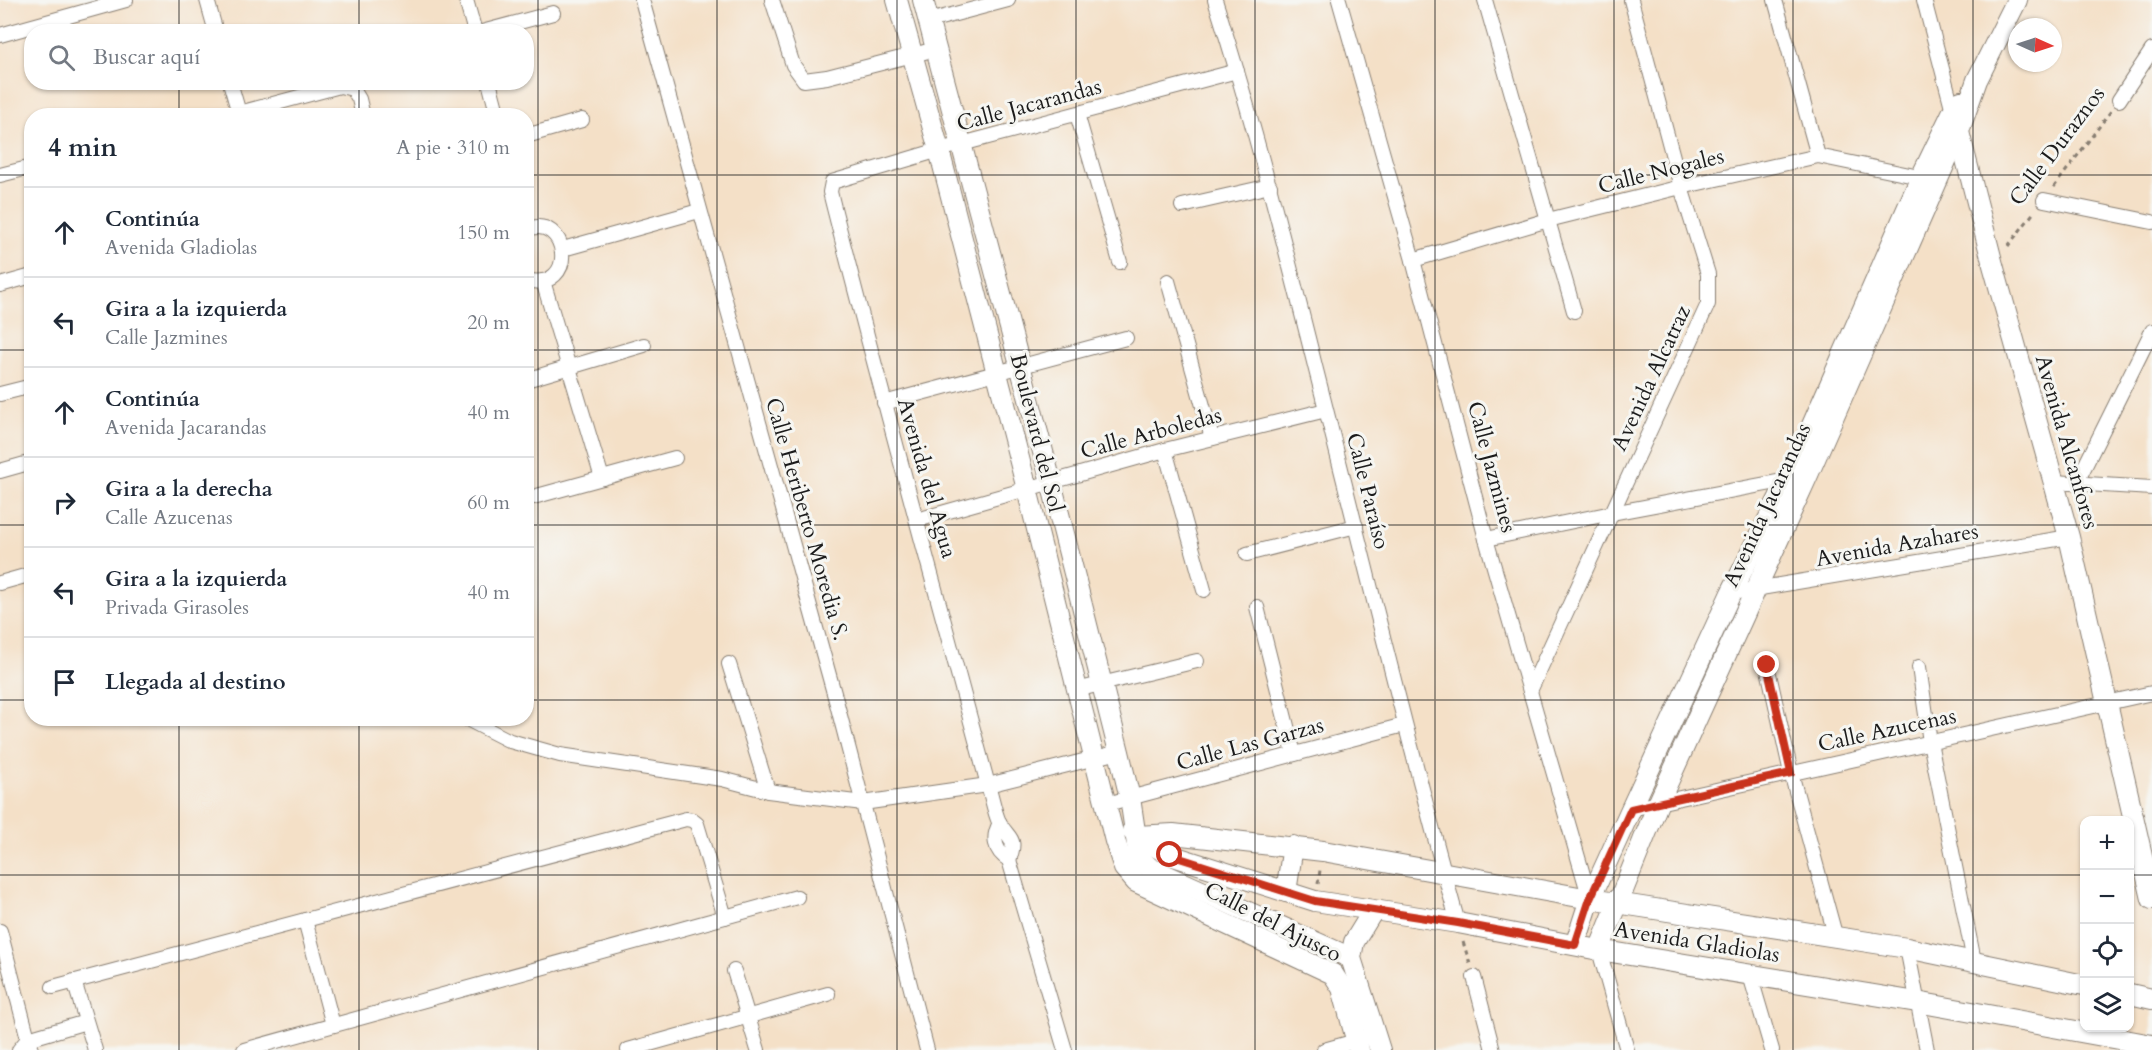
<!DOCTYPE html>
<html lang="es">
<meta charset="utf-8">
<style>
:root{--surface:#fff;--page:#f2f2f3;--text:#1f2937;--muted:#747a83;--line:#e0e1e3}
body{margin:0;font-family:Cardo,serif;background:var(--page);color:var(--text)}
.controls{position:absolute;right:18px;bottom:18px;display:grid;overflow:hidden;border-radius:12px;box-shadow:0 2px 4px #0004}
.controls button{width:54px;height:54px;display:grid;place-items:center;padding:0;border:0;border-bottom:2px solid var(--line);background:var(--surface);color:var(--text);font:30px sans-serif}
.compass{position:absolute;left:2008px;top:18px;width:54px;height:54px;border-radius:50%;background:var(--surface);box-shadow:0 2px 4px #0004;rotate:93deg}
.stop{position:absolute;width:18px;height:18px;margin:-14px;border:4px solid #c8321e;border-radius:50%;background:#fff}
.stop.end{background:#c8321e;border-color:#fff;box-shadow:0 2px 6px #0008}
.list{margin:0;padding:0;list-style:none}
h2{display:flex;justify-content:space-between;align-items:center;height:78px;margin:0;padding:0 24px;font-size:26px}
h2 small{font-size:20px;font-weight:400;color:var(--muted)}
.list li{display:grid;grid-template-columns:39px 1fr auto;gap:18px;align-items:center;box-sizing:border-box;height:90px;padding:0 24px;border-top:2px solid var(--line)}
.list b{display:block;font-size:22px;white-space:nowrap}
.list p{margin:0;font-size:20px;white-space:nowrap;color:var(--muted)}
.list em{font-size:20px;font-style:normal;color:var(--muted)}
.icon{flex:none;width:33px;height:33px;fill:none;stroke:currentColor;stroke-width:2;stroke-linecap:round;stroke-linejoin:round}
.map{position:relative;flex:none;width:2152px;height:1050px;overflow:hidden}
.search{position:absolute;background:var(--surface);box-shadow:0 2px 4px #0004;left:24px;top:24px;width:510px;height:66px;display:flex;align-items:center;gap:15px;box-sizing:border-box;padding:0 21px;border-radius:24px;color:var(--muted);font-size:22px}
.panel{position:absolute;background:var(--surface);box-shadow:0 2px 4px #0004;left:24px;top:108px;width:510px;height:618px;border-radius:24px}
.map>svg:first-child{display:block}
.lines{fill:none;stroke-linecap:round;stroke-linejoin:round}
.street-casing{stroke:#887e72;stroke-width:16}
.secondary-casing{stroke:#887e72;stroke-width:22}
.path{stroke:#887e72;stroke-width:3;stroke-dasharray:4.5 4.5;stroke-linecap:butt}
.street{stroke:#fff;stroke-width:14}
.secondary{stroke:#fff;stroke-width:20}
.route{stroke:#c8321e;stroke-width:8}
.grid{fill:none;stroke:#1c1c1c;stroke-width:1.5;stroke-opacity:0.55}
.labels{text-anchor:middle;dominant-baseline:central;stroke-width:6;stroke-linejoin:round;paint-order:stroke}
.street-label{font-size:22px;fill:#1c1c1c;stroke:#f6f6f2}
</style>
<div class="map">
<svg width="2152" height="1050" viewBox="0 0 2152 1050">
<rect width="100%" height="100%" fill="#f6f6f2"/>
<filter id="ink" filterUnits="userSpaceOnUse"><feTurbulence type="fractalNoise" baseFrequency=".0167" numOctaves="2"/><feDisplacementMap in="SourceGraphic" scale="12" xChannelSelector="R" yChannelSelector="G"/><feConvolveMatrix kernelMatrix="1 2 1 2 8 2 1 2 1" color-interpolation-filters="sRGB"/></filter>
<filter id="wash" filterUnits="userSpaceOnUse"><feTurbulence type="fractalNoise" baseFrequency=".008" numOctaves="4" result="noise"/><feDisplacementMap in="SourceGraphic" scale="24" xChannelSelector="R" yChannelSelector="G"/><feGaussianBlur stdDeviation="1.35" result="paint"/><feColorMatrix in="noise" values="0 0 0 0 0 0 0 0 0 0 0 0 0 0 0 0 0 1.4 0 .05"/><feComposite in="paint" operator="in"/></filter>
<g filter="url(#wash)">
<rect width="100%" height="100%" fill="#f4e0c7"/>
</g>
<g filter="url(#ink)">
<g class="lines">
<g class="street-casing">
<g id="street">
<polyline points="207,0 216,32"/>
<polyline points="466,0 475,32"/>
<polyline points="642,0 837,704 927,1050"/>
<polyline points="772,0 793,65 804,80 827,77 936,49"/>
<path d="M 1215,0 C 1254,122 1285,246 1316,370 C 1363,554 1407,740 1458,923"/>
<polyline points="1339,0 1413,260 1486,539 1590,899"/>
<polyline points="1485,0 1574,311"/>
<polyline points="1775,0 1818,156"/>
<polyline points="1924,0 1953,111"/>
<polyline points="929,21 1008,0"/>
<polyline points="482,32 553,13"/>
<polyline points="0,35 126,0"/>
<polyline points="230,82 239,113"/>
<polyline points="489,82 498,116"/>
<polyline points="2119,100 2152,50"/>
<polyline points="1077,114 1120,262"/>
<polyline points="228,116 340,86 353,89 359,99 363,116"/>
<polyline points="526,136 582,120"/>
<polyline points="0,175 32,167"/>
<polyline points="2044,200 2152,222"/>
<polyline points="1182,206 1270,186"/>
<path d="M 526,230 C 568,211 580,293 526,280"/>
<polyline points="563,249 699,211"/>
<polyline points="1413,260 1548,220 1681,187 1818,156 1929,179"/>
<polyline points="543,281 602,478"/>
<polyline points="1168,281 1212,438"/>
<polyline points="0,285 32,276"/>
<polyline points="526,380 644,345"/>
<polyline points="0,394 32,386"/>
<polyline points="884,403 1126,338"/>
<polyline points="1165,450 1204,590"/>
<polyline points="0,471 32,462"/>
<polyline points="2054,482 2152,488"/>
<polyline points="2076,484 2152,331"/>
<polyline points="526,499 675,458"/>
<polyline points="917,520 1165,450 1326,410"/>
<polyline points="1486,539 1612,513 1793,479"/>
<polyline points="1247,554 1356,526"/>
<polyline points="0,583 32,574"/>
<polyline points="1731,593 2069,537"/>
<polyline points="1257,607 1294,754"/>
<polyline points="729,664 768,791"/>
<polyline points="1767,665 1791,773 1836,938"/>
<polyline points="1919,667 1930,742 1974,961"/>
<polyline points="1076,690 1197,661"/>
<polyline points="1530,691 1708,304 1708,274 1681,187 1631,0"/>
<polyline points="465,718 510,741 560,755 722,779 768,791 863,803 988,785 1119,752"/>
<polyline points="1107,804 1404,725"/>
<polyline points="1631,809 2152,693"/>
<path d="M 1000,823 C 992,837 994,851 1009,860 L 1065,1050"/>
<path d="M 1009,860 C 1018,836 1008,840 999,822 C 994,811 992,797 988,785 C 935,587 880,391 830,192 L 832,182 L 939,150 L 1237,71"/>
<polyline points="305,920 333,1025"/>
<polyline points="0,931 31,1050"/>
<polyline points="1907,948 1927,1050"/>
<polyline points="1599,950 1627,1050"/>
<polyline points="734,971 758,1050"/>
<polyline points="1750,975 1772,1050"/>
<polyline points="1474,977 1493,1050"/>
<polyline points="74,981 95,1050"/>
<polyline points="53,987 686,819 692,820 697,824 725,917"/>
<polyline points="19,1050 28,1039 86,1022"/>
<polyline points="244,1050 797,897"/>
<polyline points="628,1050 828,994"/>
<polyline points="1324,1050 1363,1039"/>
</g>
</g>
<g class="secondary-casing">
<g id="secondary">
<polyline points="897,0 939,150 1027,489 1115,841 1124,868 1136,882 1333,974 1342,988 1359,1050"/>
<polyline points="923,0 1051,482 1119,752 1130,798 1139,858 1150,868 1351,958"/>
<polyline points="1958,128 1993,265 2069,537 2152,899"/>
<polyline points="1132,831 1137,836 1170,855 1315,901 1458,923 1599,950 1917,1002 2152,1045"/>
<polyline points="1137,836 1173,834 1323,851 1590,899 1907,948 2084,985"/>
<polyline points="1286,892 1293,846"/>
<polyline points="1373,911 1354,942 1351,958 1380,1050"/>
<polyline points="1575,945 1590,899 1631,809 1731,593 1788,480 1921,177 1953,111 1961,101"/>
<polyline points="1599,950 1658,804 1807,477 1928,202 1959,131 1977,80 2017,0"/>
<polyline points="2130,994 2152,999"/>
</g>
</g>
<g class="path">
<polyline points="2054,187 2111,111"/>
<polyline points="2008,246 2035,211"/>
<polyline points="1318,884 1320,870"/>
<polyline points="1463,942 1470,964"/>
</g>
<use href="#street" class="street"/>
<use href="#secondary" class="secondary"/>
</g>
</g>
<g class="lines" filter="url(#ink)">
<polyline class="route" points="1170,855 1315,901 1458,923 1575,945 1590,899 1631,809 1791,773 1767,665"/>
</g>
<path class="grid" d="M 179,0 L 179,32M 359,0 L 359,32M 538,0 L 538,1050M 717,0 L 717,1050M 897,0 L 897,1050M 1076,0 L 1076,1050M 1255,0 L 1255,1050M 1435,0 L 1435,1050M 1614,0 L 1614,1050M 1793,0 L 1793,1050M 1973,0 L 1973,1050M 179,82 L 179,116M 359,82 L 359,116M 0,175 L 32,175M 526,175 L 2152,175M 0,350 L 32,350M 526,350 L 2152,350M 0,525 L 32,525M 526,525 L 2152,525M 0,700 L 32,700M 526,700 L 2152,700M 179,718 L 179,1050M 359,718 L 359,1050M 0,875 L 2084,875M 2130,875 L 2152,875"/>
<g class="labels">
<g class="street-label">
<text transform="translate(1029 105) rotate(-15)">Calle Jacarandas</text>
<text transform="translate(2057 146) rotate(-53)">Calle Duraznos</text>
<text transform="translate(1661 171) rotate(-14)">Calle Nogales</text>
<text transform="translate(1651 378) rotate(-65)">Avenida Alcatraz</text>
<text transform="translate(1037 433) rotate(76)">Boulevard del Sol</text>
<text transform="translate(1151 433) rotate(-15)">Calle Arboledas</text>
<text transform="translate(2067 442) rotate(74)">Avenida Alcanfores</text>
<text transform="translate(1492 467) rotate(75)">Calle Jazmines</text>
<text transform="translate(927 478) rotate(74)">Avenida del Agua</text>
<text transform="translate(1368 491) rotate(76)">Calle Paraíso</text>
<text transform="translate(1767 505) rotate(-65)">Avenida Jacarandas</text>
<text transform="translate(807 519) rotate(74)">Calle Heriberto Moredia S.</text>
<text transform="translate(1897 545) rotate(-10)">Avenida Azahares</text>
<text transform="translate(1887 730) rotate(-12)">Calle Azucenas</text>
<text transform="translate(1250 744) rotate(-15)">Calle Las Garzas</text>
<text transform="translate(1273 922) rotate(27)">Calle del Ajusco</text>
<text transform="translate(1697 942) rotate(9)">Avenida Gladiolas</text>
</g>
</g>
</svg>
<div class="controls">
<button>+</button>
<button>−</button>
<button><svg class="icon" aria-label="locate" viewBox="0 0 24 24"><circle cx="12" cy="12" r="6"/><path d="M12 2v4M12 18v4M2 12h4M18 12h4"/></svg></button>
<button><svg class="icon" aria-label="layers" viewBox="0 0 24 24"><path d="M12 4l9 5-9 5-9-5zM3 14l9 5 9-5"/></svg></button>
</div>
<svg class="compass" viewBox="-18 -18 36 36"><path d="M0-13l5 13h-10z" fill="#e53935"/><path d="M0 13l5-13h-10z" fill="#747a83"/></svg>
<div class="stop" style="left:1170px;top:855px"></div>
<div class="stop end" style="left:1767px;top:665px"></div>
<div class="search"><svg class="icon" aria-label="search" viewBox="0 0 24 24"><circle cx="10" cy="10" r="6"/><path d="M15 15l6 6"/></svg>Buscar aquí</div>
<section class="panel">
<h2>4 min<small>A pie · 310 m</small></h2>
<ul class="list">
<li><svg class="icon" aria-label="ahead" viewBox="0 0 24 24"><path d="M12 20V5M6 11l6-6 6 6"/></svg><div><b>Continúa</b><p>Avenida Gladiolas</p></div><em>150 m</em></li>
<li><svg class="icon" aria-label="left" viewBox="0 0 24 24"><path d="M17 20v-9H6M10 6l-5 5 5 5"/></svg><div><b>Gira a la izquierda</b><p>Calle Jazmines</p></div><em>20 m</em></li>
<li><svg class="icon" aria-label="ahead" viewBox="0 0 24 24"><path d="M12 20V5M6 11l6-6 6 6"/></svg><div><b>Continúa</b><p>Avenida Jacarandas</p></div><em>40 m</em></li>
<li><svg class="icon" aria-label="right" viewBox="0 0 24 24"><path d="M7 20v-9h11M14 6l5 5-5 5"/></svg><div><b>Gira a la derecha</b><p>Calle Azucenas</p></div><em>60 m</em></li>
<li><svg class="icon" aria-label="left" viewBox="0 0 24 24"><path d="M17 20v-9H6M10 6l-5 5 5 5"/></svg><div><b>Gira a la izquierda</b><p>Privada Girasoles</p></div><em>40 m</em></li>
<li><svg class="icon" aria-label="arrive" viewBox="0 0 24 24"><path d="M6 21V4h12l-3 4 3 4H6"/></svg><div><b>Llegada al destino</b></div></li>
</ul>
</section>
</div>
